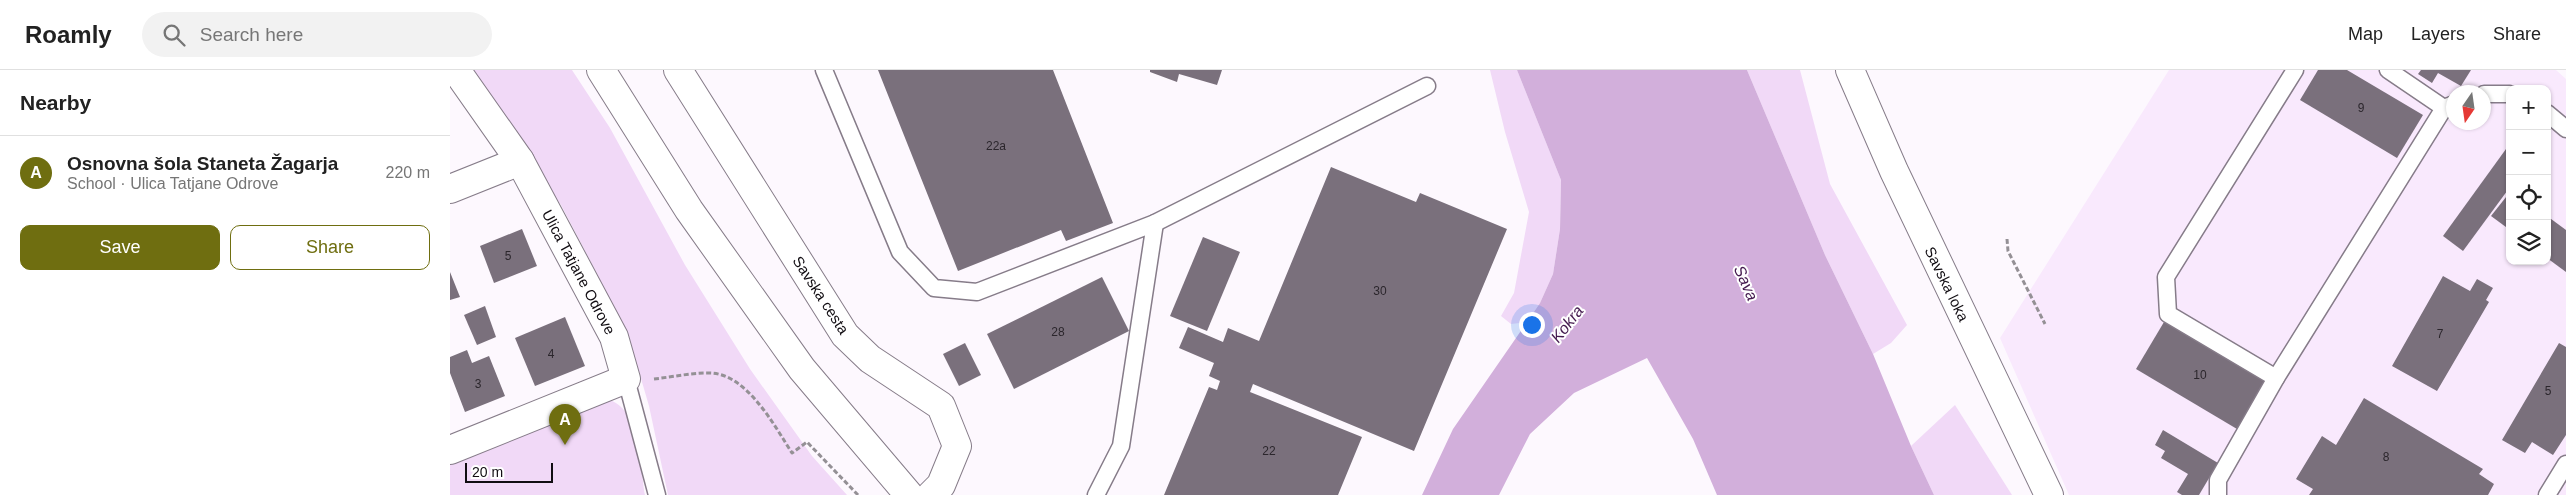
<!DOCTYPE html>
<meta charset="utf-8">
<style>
:root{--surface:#fff;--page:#f2f2f2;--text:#222;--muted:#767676;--line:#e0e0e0;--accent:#6f6e10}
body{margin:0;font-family:Arial,sans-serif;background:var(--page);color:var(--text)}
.controls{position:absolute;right:15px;top:15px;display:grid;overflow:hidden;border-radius:10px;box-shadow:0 1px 4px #0004}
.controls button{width:45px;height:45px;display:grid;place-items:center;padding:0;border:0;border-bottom:1px solid var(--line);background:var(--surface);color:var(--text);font:25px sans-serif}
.compass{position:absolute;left:1996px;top:15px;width:45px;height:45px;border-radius:50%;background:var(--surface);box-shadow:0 1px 4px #0004;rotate:193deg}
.scale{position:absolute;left:15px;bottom:12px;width:88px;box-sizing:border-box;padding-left:5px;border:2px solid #110d12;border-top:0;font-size:14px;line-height:18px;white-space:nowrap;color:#110d12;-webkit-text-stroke:4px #fff;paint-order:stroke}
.you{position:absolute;left:1081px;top:254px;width:18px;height:18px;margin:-12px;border:4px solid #fff;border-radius:50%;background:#1a73e8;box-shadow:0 0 0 8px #1a73e833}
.badge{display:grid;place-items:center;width:32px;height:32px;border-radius:50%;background:var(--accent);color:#fff;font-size:16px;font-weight:700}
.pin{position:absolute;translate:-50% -41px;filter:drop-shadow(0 1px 2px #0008)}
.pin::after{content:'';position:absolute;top:26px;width:18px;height:15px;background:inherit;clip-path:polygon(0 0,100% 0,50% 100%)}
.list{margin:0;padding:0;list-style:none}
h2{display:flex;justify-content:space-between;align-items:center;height:65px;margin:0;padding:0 20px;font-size:21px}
h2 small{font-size:16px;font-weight:400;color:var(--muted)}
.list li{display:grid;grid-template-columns:32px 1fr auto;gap:15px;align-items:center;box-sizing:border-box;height:75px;padding:0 20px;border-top:1px solid var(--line)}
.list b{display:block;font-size:19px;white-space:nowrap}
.list p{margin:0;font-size:16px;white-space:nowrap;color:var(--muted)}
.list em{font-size:16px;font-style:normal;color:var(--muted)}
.actions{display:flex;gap:10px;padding:15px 20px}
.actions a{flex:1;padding:11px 0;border:1px solid var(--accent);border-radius:10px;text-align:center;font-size:18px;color:var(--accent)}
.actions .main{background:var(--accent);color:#fff}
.icon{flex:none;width:28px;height:28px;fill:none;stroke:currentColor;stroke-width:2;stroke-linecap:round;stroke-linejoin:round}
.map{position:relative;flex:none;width:2116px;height:425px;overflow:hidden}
header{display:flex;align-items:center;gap:30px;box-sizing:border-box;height:70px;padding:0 25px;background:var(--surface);border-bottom:1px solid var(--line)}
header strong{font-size:24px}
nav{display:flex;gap:28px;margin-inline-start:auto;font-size:18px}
.search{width:350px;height:45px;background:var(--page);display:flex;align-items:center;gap:12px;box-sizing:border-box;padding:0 18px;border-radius:28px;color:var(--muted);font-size:19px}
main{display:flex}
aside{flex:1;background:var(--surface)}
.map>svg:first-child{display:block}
.built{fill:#f9e9fd;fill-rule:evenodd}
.green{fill:#f1d9f7}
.water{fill:#d2afdb}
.building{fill:#7a707c}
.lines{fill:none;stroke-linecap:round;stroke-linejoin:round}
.service-casing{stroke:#867c89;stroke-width:19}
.minor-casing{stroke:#867c89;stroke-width:30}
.path{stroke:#949095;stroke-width:3;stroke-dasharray:5 2.5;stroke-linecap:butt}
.service{stroke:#fff;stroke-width:16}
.minor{stroke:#fff;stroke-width:28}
.labels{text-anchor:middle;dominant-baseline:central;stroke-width:4;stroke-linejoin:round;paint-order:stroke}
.number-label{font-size:12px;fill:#2b262c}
.street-label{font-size:15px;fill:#110d12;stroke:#fff}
.water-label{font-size:16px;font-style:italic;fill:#441a4f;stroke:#fff}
</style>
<header>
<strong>Roamly</strong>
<div class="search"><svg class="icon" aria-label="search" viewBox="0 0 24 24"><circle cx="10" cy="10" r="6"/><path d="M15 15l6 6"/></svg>Search here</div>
<nav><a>Map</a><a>Layers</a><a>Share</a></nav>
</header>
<main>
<aside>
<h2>Nearby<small></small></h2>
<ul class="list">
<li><span class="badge">A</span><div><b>Osnovna šola Staneta Žagarja</b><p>School · Ulica Tatjane Odrove</p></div><em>220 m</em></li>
</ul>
<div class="actions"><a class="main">Save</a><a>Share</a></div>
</aside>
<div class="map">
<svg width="2116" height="425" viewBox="0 0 2116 425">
<rect width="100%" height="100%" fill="#fdf8fe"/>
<path class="built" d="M 1719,0 L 2106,0 L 2116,9 L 2116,425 L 1619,425 L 1550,268 ZM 2060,19 L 2097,19 L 2097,191 L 2060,191 ZM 2004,22 L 2034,22 L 2034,52 L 2004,52 Z"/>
<g class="green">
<polygon points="16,0 122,0 160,58 235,195 300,299 362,386 397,425 218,425 199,336 185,288 146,202 111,135"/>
<polygon points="1040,0 1067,0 1111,110 1110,159 1103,204 1090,233 1077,252 1061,254 1051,246 1064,223 1079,142 1055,62"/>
<polygon points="1297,0 1350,0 1380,114 1457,255 1441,273 1423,284 1375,185"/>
<path d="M 157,329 C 192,339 190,395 195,425 L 0,425 L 0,390 Z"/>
<polygon points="1505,335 1562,425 1484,425 1461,376"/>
</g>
<polygon class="water" points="1067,0 1297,0 1375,185 1423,284 1461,376 1484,425 1267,425 1243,369 1197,288 1124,323 1080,364 1049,425 972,425 1003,359 1077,252 1090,233 1103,204 1110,159 1111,110"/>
<g class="building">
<polygon points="428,0 603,0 663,153 616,171 611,160 508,201"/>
<polygon points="700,0 772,0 767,15 729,4 727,12 700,2"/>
<polygon points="1868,0 1897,0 1973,45 1947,88 1850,30"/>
<polygon points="1971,0 2021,0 2011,16 1988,3 1982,13 1968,4"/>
<polygon points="2056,79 2060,82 2060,117 2013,181 1993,166"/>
<polygon points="881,97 966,132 970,123 1057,159 964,381 803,314 800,322 912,367 888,425 714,425 759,317 767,320 770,311 759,306 764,293 729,278 738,257 773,272 778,258 809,271"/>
<polygon points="2060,122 2060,160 2041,146"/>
<polygon points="2097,146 2116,160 2116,202 2097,188"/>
<polygon points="72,159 87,196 44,213 30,176"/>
<polygon points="753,167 790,182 757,261 720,246"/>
<polygon points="0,202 10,227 0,230"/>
<polygon points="1993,206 2020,221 2027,209 2043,218 2036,230 2039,232 1987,321 1942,296"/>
<polygon points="652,207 679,261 564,319 537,264"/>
<polygon points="35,236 46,267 27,275 14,245"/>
<polygon points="115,247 135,296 85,316 65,268"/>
<polygon points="1714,252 1815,311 1787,359 1686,299"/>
<polygon points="515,273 531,305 509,316 493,284"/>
<polygon points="2109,273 2116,277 2116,365 2103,385 2082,372 2075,383 2052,370"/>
<polygon points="17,280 22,293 39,286 55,326 15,342 0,303 0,287"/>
<polygon points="1914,328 2033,399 2029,404 2044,414 2038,425 1859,425 1863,419 1846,409 1872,366 1886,375"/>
<polygon points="1713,360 1768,393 1749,425 1732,425 1727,422 1738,404 1711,388 1715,381 1705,375"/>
</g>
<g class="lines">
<g class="service-casing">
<g id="service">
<polyline points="374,0 450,182 484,218 527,222 705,153 671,376 646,425"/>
<polyline points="1938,0 1994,38"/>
<polyline points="2034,24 2060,24"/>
<polyline points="2097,43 2116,59"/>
<polyline points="705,153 977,16"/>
<polyline points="1826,308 1718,244 1716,207 1845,0"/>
<polyline points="176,309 207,425"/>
<polyline points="1768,425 1768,410 1826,308 1994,38 2004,34"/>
<polyline points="2097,425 2116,394"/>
</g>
</g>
<g class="minor-casing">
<g id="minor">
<polyline points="6,0 70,91"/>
<polyline points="151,0 239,140 352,299 459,425"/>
<polyline points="228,0 395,265 420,289 491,336 507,376 491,415 481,425"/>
<polyline points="1400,0 1444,101 1599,425"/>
<polyline points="0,119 70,91 164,267 176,309 0,380"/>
</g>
</g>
<g class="path">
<polyline points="1557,169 1558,181 1595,254"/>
<path d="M 204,309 C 222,307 240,303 258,303 C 296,302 324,355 342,383 L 357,372 L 408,425"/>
</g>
<use href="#service" class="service"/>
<use href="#minor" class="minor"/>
</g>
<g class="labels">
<g class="number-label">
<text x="1911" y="38">9</text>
<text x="546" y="76">22a</text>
<text x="58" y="186">5</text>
<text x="930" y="221">30</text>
<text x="608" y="262">28</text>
<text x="1990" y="264">7</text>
<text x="101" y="284">4</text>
<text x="1750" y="305">10</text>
<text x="28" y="314">3</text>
<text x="2098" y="321">5</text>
<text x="819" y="381">22</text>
<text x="1936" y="387">8</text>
</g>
<g class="street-label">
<text transform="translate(129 202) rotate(62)">Ulica Tatjane Odrove</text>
<text transform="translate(1497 214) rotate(64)">Savska loka</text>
<text transform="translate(371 225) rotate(57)">Savska cesta</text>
</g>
<g class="water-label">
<text transform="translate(1296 213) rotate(66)">Sava</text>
<text transform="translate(1117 254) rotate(-52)">Kokra</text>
</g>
</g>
</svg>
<div class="controls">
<button>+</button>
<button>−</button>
<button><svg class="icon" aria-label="locate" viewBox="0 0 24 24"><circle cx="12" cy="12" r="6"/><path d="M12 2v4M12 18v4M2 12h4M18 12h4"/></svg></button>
<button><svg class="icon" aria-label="layers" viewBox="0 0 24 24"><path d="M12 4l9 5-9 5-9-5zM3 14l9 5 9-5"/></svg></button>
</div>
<svg class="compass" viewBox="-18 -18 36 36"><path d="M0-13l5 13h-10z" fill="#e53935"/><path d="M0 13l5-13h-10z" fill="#767676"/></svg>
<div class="scale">20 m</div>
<div class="you"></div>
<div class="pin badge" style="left:115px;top:375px">A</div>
</div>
</main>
